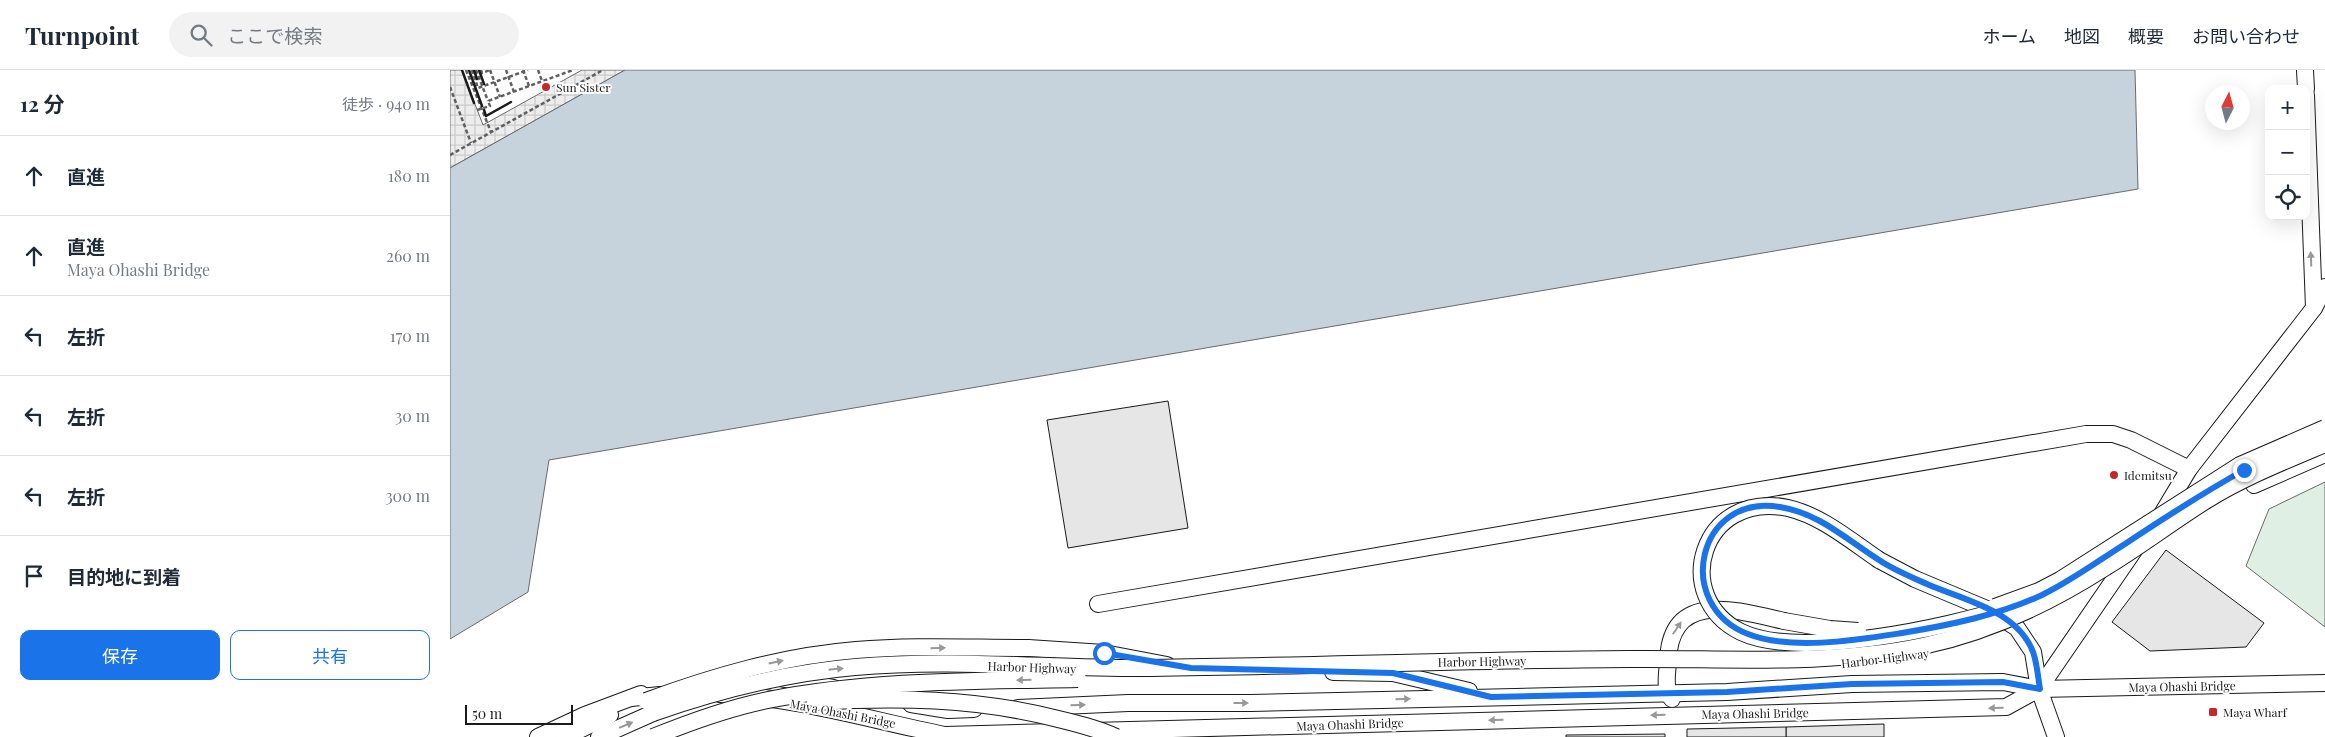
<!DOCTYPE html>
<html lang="ja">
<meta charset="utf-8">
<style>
:root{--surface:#fff;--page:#f2f2f3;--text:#1f2937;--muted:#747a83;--line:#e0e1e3;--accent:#1a73e8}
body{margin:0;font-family:"Playfair Display","Noto Sans JP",serif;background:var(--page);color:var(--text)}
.controls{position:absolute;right:15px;top:15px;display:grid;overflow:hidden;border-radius:10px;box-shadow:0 5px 20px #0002}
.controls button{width:45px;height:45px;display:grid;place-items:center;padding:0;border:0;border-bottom:1px solid var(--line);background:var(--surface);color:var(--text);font:25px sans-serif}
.compass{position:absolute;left:1755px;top:15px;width:45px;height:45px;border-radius:50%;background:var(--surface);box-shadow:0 5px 20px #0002;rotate:6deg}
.scale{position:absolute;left:15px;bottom:12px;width:108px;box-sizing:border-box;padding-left:5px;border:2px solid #1a1a1a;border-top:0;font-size:14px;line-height:18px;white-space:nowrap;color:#1a1a1a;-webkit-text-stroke:4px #fff;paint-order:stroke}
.stop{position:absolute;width:15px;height:15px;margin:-11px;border:4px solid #1a73e8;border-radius:50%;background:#fff}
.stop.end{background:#1a73e8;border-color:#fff;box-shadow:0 1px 5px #0008}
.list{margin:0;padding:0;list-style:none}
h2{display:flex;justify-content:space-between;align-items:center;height:65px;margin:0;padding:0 20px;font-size:21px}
h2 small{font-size:16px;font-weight:400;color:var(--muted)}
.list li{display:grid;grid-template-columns:32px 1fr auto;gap:15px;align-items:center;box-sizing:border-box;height:80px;padding:0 20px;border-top:1px solid var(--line)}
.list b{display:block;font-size:19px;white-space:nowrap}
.list p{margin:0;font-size:16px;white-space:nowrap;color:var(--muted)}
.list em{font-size:16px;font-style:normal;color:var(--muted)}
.actions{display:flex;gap:10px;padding:15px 20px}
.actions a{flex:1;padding:11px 0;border:1px solid var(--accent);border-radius:10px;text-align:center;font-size:18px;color:var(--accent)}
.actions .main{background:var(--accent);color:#fff}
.icon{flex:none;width:28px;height:28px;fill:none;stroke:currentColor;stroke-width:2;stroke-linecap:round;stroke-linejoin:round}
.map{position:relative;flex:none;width:1875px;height:667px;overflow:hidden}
header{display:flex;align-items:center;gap:30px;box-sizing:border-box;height:70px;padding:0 25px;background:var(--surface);border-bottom:1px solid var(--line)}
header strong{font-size:24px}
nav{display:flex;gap:28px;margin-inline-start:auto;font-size:18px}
.search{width:350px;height:45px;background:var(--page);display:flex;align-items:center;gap:12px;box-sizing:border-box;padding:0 18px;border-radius:28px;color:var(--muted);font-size:19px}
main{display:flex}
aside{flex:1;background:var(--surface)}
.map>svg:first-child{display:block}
.green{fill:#e0efe3;stroke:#6a6a6a}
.plaza{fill:url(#plaza-grid);stroke:#6a6a6a}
.water{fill:#c6d2dc;stroke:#6a6a6a}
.building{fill:#e6e6e6;stroke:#1a1a1a}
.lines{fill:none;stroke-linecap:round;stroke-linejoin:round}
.minor-casing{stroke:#1a1a1a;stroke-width:18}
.path{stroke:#5f5f5f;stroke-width:2.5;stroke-dasharray:4 2.5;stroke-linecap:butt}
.minor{stroke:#fff;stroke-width:16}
.minor-bridge-casing{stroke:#1a1a1a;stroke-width:18;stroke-linecap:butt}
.minor-bridge{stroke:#fff;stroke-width:16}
.wall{stroke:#1a1a1a;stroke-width:2.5}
.oneway{fill:#989898}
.route{stroke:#1a73e8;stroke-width:6}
.poi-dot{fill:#c62828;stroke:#fff;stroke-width:2}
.labels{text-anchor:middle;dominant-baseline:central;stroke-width:4;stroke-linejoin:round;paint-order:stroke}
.poi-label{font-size:12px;fill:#1a1a1a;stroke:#fff;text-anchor:start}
.street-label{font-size:12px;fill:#1a1a1a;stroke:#fff}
</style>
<header>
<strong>Turnpoint</strong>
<div class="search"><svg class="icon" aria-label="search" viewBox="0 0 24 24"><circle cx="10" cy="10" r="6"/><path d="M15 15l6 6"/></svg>ここで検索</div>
<nav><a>ホーム</a><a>地図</a><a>概要</a><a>お問い合わせ</a></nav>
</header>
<main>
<aside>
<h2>12 分<small>徒歩 · 940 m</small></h2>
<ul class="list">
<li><svg class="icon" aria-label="ahead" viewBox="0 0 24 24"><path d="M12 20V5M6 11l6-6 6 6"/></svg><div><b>直進</b></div><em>180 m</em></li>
<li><svg class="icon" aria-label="ahead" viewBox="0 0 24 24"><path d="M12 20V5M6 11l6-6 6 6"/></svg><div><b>直進</b><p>Maya Ohashi Bridge</p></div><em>260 m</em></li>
<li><svg class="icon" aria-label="left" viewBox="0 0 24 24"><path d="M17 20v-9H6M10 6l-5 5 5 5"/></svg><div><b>左折</b></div><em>170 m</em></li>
<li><svg class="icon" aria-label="left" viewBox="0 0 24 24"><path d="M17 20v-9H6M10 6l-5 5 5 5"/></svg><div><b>左折</b></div><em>30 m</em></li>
<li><svg class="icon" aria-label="left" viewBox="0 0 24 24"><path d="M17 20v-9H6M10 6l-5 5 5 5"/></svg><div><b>左折</b></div><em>300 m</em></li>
<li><svg class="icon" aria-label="arrive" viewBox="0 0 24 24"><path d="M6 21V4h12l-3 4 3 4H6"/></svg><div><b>目的地に到着</b></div></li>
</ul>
<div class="actions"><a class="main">保存</a><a>共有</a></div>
</aside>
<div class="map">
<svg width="1875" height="667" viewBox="0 0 1875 667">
<defs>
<pattern id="plaza-grid" width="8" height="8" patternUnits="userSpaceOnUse" patternTransform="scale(1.25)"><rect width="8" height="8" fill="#ededed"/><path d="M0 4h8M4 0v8" fill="none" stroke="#cbcbcb"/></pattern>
</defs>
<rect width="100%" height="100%" fill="#fff"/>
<polygon class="green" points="1875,412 1875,557 1796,496 1819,439"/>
<polygon class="plaza" points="0,0 12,0 33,55 132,0 175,0 0,98"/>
<polygon class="water" points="175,0 1685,0 1688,119 99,390 78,522 0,569 0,98"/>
<g class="building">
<polygon points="718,331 738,458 618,478 597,350"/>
<polygon points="1716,480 1814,553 1796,577 1700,581 1662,552"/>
<polygon points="1434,654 1434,667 1336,667 1336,657"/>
<polygon points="1336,657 1336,667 1237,667 1237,659"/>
<polygon points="1215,664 1215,667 1116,667 1116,665"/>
</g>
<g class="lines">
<g class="minor-casing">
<g id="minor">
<polyline points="1855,0 1856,19"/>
<polyline points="1856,25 1864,238"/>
<polyline points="1804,415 1875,384"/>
<polyline points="1709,449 1739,399 1864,238 1875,217"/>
<polyline points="1429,490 1465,509 1539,540 1567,558 1583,582 1589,619 1606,667"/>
<polyline points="648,534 1636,364 1663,364 1681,370 1739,399"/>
<polyline points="578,578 654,583 717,595"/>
<polyline points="883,602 943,603 1019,621"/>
<polyline points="329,608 384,618"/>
<path d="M 269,624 C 346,627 420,650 495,665 L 1556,637 L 1589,619 L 1685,479"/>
<polyline points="181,628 210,625"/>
<path d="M 1222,629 C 1214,621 1217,604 1218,593 C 1219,519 1287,540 1334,551"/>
<polyline points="461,634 498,640 524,639"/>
<polyline points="568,638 678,633 801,633 1277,622 1402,614 1553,612 1589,619 1875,613"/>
<polyline points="88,667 135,645 191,624"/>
<polyline points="115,667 160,645"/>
<polyline points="149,667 203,643"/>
</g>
</g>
<g class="path">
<polyline points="16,0 41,62"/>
<polyline points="22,0 28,18 78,0"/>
<polyline points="26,0 38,31"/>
<polyline points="31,0 32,3 40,0"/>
<polyline points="40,0 50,27"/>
<polyline points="56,0 64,22"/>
<polyline points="73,0 79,16"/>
<polyline points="88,0 92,11"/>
<polyline points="0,17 21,73"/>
<polyline points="27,40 40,36 38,31 123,0"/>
<polyline points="0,85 153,0"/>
</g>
<use href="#minor" class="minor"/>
<g class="minor-bridge-casing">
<g id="minor-bridge">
<path d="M 1429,490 C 1401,471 1372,446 1338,438 C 1251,420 1220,527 1291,562 C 1350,590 1497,557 1558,538"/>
<polyline points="1545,537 1589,521 1610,510 1790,395 1875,358"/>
<polyline points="1334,551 1380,559 1408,561"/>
<path d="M 196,631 C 264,606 333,586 406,580 C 463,575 521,578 578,578"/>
<path d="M 365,632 C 446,627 524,628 604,648 C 625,653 646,658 666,667"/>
<path d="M 203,643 C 269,620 335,603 405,597 C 503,588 603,599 701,598 C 860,596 1019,590 1179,589 C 1276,588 1378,596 1473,576 C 1539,562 1600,533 1656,497 C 1691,476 1723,451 1757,430 C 1794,407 1835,391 1875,374"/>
<path d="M 203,667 C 240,652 278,638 318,630 C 420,610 525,611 628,609"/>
</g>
</g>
<use href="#minor-bridge" class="minor-bridge"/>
<g class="wall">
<polyline points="12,0 24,33"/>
<polyline points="19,0 32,36"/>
<polyline points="24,0 27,9"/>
<polyline points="29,0 34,14"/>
<polyline points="34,40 36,46 61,32"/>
</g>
</g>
<defs><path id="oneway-solid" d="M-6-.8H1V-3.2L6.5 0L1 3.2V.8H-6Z" transform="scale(1.25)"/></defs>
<g class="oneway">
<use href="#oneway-solid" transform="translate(1861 189) rotate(-92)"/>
<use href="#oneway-solid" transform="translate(1227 558) rotate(-56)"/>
<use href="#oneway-solid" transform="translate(488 578) rotate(-1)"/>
<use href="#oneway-solid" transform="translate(326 592) rotate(-12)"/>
<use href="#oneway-solid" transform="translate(386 599) rotate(-6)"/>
<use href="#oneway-solid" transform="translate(574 610) rotate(179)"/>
<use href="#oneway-solid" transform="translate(953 629) rotate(-2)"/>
<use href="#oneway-solid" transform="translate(791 633)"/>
<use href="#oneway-solid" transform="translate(628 635) rotate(-2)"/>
<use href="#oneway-solid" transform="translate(1546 638) rotate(179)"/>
<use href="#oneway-solid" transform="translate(1208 645) rotate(178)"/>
<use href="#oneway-solid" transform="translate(1046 650) rotate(178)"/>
<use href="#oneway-solid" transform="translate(176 655) rotate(-23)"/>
</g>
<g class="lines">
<path class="route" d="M 654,583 L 741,598 L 943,603 L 1041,627 L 1277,622 L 1402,614 L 1553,612 L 1590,619 C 1588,607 1587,593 1583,582 C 1567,540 1513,530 1477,514 C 1461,507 1444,500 1429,490 C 1397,470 1369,443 1330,437 C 1247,423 1223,535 1298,564 C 1341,581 1407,570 1452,563 C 1500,555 1549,545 1592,525 C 1621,511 1648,491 1675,474 C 1714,448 1753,423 1794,400"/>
</g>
<g class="poi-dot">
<circle cx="96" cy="17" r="5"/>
<circle cx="1664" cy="405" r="5"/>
<rect x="1758" y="637" width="10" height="10" rx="2.5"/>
</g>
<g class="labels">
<g class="poi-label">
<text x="106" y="17">Sun Sister</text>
<text x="1674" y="405">Idemitsu</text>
<text x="1773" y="642">Maya Wharf</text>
</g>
<g class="street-label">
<text transform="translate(1435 588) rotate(-7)">Harbor Highway</text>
<text transform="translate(1032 591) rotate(-1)">Harbor Highway</text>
<text transform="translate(582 597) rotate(2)">Harbor Highway</text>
<text transform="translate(1732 616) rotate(-1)">Maya Ohashi Bridge</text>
<text transform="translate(393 643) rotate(11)">Maya Ohashi Bridge</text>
<text transform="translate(1305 643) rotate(-1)">Maya Ohashi Bridge</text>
<text transform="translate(900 654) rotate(-2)">Maya Ohashi Bridge</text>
</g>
</g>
</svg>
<div class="controls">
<button>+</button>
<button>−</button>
<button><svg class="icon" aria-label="locate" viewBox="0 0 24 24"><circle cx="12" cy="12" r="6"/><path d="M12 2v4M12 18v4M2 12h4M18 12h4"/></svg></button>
</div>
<svg class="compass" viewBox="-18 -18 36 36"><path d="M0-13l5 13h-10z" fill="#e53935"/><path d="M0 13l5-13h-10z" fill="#747a83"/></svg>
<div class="scale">50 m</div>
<div class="stop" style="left:654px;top:583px"></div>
<div class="stop end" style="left:1794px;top:400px"></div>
</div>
</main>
